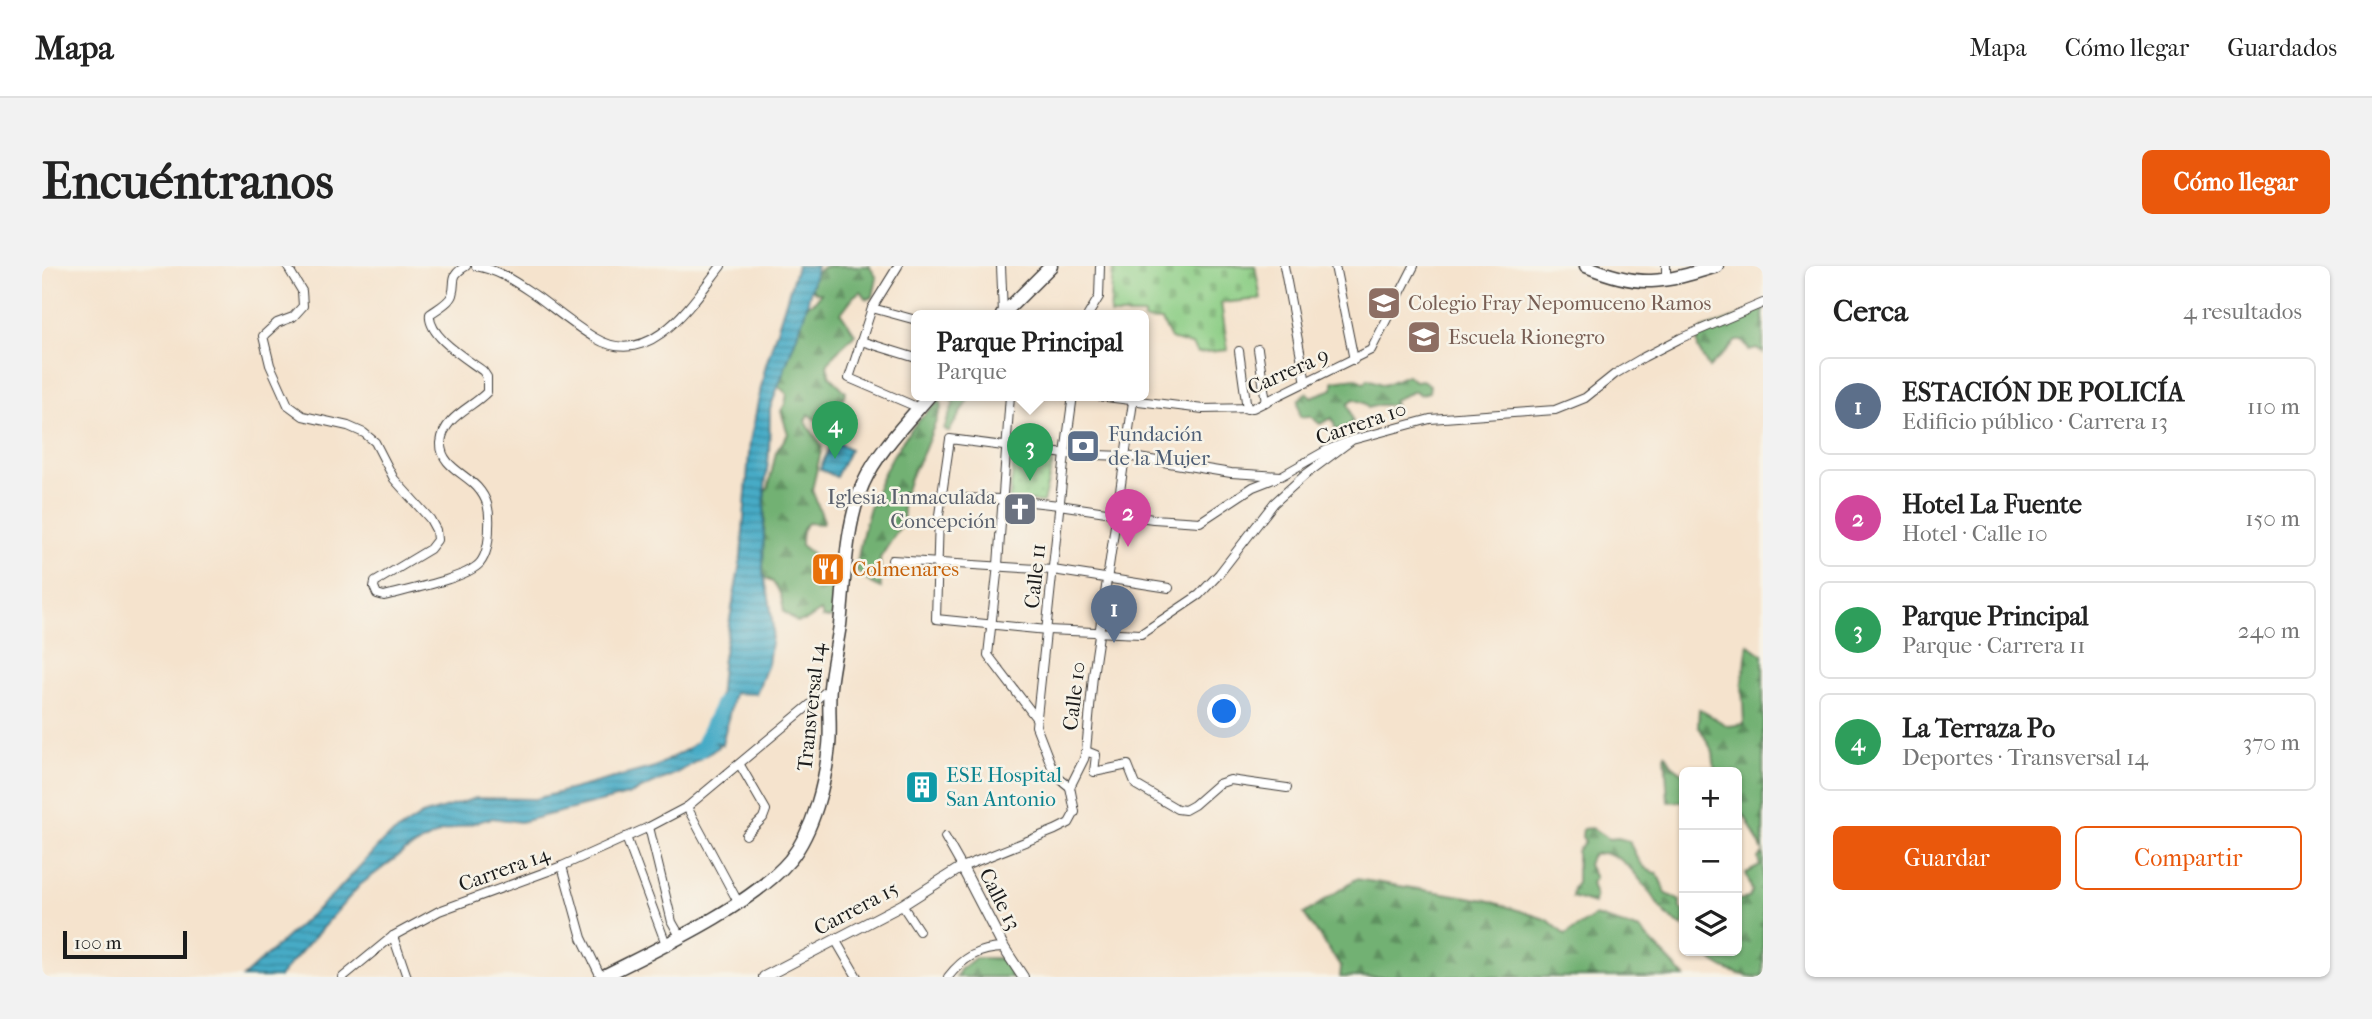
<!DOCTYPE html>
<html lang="es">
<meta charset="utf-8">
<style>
:root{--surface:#fff;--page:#f2f2f2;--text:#222;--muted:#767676;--line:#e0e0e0;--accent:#ea580c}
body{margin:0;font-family:"IM FELL French Canon",serif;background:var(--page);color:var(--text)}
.controls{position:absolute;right:21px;bottom:21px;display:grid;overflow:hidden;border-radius:10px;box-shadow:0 2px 5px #0004}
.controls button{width:63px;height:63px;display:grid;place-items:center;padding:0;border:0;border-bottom:2px solid var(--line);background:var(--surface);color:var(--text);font:35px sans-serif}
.scale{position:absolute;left:21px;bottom:18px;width:124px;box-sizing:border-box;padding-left:7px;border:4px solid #1c1c1c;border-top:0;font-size:19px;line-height:24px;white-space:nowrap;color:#1c1c1c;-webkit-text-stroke:5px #f7f3e8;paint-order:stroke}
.you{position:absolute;left:1183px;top:446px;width:24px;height:24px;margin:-18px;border:5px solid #fff;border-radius:50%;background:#1a73e8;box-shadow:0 0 0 10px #1a73e833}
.badge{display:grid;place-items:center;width:46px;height:46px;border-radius:50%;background:var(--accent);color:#fff;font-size:23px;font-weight:700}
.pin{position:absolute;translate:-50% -58px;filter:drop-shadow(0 2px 4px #0008)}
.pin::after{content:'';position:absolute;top:37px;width:24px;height:21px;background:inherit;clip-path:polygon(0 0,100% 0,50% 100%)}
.popup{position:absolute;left:869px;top:44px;width:238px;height:91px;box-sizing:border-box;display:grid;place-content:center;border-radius:10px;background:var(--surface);filter:drop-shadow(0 2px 5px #0005);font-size:23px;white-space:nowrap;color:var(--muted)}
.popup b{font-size:26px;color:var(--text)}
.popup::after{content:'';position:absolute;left:50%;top:100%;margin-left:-14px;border:14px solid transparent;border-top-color:var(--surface)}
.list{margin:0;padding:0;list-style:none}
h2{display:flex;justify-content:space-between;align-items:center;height:91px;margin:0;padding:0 28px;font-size:30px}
h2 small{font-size:23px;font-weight:400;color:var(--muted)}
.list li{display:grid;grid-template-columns:46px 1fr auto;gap:21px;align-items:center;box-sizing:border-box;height:98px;margin:0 14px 14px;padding:0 14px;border:2px solid var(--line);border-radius:10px}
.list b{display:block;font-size:26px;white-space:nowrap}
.list p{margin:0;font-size:23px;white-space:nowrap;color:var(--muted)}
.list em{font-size:23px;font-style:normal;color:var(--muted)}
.actions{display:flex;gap:14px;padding:21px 28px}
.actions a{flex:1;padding:16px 0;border:2px solid var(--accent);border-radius:10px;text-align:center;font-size:24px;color:var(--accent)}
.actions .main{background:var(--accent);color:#fff}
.icon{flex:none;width:38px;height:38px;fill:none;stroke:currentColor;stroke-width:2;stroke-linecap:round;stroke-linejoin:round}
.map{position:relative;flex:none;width:1721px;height:711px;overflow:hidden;border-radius:10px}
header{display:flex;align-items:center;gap:42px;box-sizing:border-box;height:98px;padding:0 35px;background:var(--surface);border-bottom:2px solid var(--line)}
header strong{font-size:33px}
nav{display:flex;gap:38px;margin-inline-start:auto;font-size:24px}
.intro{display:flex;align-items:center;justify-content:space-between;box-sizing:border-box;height:168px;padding:0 42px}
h1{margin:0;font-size:49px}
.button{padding:18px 32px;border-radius:10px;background:var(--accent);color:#fff;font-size:24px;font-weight:700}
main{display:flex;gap:42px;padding:0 42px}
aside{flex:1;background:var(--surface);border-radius:10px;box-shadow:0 2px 5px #0004}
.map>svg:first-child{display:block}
.forest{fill:url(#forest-firs);stroke:#476648;stroke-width:2}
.cemetery{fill:url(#cemetery-stones);stroke:#547551;stroke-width:2}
.park{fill:url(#park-dots);stroke:#547551;stroke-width:2}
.water{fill:url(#water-rules);stroke:#316471;stroke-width:2}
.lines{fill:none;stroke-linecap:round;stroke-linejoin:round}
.river{stroke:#46abc6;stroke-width:16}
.minor-casing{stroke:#3d3a37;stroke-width:10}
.tertiary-casing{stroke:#3d3a37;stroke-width:12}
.trunk-casing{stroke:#3d3a37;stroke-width:15}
.minor{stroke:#fff;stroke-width:8}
.tertiary{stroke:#fff;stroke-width:10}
.trunk{stroke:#fff;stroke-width:12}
.labels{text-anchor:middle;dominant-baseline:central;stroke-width:5;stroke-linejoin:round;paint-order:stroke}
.education-label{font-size:21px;fill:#785e54;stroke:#f7f3e8;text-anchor:start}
.street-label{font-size:21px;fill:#1c1c1c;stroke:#f7f3e8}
.service-label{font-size:21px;fill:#4e5e75;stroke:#f7f3e8;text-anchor:start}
.worship-label{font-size:21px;fill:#5b616d;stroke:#f7f3e8;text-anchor:end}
.food-label{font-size:21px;fill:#c56008;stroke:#f7f3e8;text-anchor:start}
.culture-label{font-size:21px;fill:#0d838f;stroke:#f7f3e8;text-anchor:start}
</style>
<header>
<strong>Mapa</strong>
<nav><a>Mapa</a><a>Cómo llegar</a><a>Guardados</a></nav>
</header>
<div class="intro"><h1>Encuéntranos</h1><a class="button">Cómo llegar</a></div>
<main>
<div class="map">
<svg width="1721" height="711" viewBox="0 0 1721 711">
<defs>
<pattern id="forest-firs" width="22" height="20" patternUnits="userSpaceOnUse" patternTransform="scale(1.75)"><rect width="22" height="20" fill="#72b173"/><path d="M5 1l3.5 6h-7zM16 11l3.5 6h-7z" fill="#5d8f5e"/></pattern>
<pattern id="cemetery-stones" width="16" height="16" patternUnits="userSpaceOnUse" patternTransform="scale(1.75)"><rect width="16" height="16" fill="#8dce86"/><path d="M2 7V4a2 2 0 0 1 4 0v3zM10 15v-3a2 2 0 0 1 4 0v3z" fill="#79b073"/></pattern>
<pattern id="park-dots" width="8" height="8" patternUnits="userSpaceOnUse" patternTransform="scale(1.75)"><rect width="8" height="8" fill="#8dce86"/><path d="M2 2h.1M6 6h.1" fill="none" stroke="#79b073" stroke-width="1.8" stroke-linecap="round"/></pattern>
<pattern id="water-rules" width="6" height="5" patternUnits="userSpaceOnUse" patternTransform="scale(1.75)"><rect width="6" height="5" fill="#46abc6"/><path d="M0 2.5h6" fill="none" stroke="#3a8aa0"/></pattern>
</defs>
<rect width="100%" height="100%" fill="#f7f3e8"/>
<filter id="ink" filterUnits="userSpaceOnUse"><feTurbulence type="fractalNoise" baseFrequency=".0143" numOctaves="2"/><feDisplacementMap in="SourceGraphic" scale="14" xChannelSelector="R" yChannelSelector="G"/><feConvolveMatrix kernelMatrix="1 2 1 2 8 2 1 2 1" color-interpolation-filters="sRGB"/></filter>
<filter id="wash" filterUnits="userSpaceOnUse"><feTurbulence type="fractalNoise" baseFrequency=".00686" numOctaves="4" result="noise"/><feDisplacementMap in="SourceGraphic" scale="28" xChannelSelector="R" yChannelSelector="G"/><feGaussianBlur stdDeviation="1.57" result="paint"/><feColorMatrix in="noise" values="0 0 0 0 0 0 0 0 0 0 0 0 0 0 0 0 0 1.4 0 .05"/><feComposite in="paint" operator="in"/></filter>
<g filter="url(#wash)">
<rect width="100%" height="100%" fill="#f5e3cd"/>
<g class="forest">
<path d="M 786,0 L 827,0 L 835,12 L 831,31 L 825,33 L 819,25 L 812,30 L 799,47 L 813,68 C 803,80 791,85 785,100 L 788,110 L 804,126 L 788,158 L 779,158 L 766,148 L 763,155 L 780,181 L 770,224 L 782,255 L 780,258 L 766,257 C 759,262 759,271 759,279 L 776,292 L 783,310 L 796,319 L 792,328 L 796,339 L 796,352 L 781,352 L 779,345 L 765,354 L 755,356 L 742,346 C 740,332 737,316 722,311 C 714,290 726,266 722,245 L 715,242 L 718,226 L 726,223 L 734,186 L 746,168 L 739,145 L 743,138 L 745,128 L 736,120 L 732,110 L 765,39 L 773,35 L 779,27 L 774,27 L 769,22 L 767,13 L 780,2 Z"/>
<polygon points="1721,42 1721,87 1715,82 1707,84 1700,75 1694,75 1667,102 1656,83 1655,71 1661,63"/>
<polygon points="1365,109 1373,115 1380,114 1388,119 1387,126 1378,129 1373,125 1351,134 1353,139 1337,139 1326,142 1324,138 1312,133 1306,138 1311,156 1299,164 1294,164 1290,152 1278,158 1268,150 1258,151 1256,135 1261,129 1266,127 1269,131 1291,123 1291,115 1314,112 1322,117 1326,113 1342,119"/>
<polygon points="929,129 907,166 902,163 912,136 900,129"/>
<path d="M 898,134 L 900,140 L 882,185 L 868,212 L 860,237 L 862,255 L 838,292 L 839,322 L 827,316 L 814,304 C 823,239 846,177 898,134 Z"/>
<polygon points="1706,378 1721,389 1721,585 1704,552 1695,543 1695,506 1673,506 1671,486 1656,459 1657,443 1686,460 1702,458 1700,418"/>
<polygon points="1623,487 1631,500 1642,508 1642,536 1626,536"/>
<path d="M 1550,562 L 1567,573 L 1576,572 L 1587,575 C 1593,588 1599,605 1615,607 L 1624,627 L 1638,635 L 1638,642 L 1642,645 L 1642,661 C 1634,656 1626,652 1620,644 C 1605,625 1578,574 1549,590 L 1546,599 L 1553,612 L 1549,617 L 1553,630 L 1552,638 L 1530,631 L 1531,622 L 1535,617 L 1535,585 L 1543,575 L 1540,571 L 1541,563 Z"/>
<path d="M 1721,587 L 1721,711 C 1699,711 1675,703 1661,685 L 1695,685 L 1695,634 L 1707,632 L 1710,625 L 1704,607 L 1718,600 L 1716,592 Z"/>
<polygon points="1314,613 1445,634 1506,654 1523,669 1553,650 1598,664 1643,711 1298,711 1299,701 1262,648"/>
<polygon points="933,692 959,692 971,711 914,711 918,704"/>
</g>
<polygon class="cemetery" points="1071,0 1213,0 1219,33 1179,37 1186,84 1155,87 1150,79 1129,73 1120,55 1102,54 1102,49 1068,49"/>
<polygon class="park" points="973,189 1011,196 1001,236 967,235"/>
<g class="water">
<polygon points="755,0 775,0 762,50 728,143 727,187 723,221 721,307 728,336 731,363 726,398 714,428 692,427 680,479 675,477 677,481 637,506 586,529 478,556 450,552 399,566 363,585 318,619 237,711 201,711 296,624 342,574 380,549 434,532 493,533 613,501 644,484 669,465 676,446 680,398 699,291 708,175 723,102"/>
<polygon points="791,174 808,183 794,211 778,203"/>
</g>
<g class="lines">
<polyline class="river" points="656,485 659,483 681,437"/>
</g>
</g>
<g filter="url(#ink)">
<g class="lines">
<g class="minor-casing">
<g id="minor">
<path d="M 245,0 L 260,25 L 261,40 L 251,51 L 235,57 L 221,70 L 228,99 L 246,139 L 261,150 L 306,160 L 322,167 L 333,176 L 352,213 L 388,253 L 394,264 L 395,274 L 388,283 L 333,316 L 332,321 L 335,328 L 342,330 C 364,324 424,313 438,297 C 446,287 447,273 447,261 C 448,245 446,233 435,221 C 422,207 398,199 399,177 C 401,151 430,142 445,126 L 445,111 L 441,105 C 425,93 385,70 388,48 C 395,43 407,37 410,29 C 415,14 406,11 424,0"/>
<path d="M 434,0 C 458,4 476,18 496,31 C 515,45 533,60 553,72 C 608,105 650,37 679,0"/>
<polyline points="856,0 830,42 807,112 877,142 878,139"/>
<polyline points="959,0 961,47"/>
<polyline points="1242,0 1264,117"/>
<polyline points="1293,0 1312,94"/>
<polyline points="1624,0 1624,14"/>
<polyline points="830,42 874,54"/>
<polyline points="1046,49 1057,31 1058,0"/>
<polyline points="819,75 874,92"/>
<polyline points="1216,83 1224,136"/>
<polyline points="1197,85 1205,143"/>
<polyline points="968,129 956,299 946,389 994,452"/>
<polyline points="1048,129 1161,143 1211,142 1329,84 1372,0"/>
<polyline points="1310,174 1263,209 1232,237 1177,308 1157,329 1099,368 1005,364 894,353 897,249 908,173 1023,188 1084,190 1189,207 1239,210 1285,184 1310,174 1388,153 1513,144 1543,132 1573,108 1602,91 1639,72 1721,37"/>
<polyline points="866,231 961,233 1017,239 1111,253 1158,256 1211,221 1234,212"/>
<polyline points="850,294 1011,304 1127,322"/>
<polyline points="1044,485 1054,489 1052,506 1086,499 1094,519 1135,543 1143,544 1152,539 1176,518 1188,514 1245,522"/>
<polyline points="698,499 724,544 721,552 704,569"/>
<polyline points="1028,521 1013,509 994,460 1023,188 1031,129"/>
<polyline points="1028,521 1042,493 1044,485 1051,410 1092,129"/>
<polyline points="645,541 696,636"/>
<polyline points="607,561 630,656 638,670"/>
<polyline points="584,571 624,678"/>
<polyline points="903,571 920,601 1013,564 1027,557 1033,546 1028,521"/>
<polyline points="520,600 540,672 559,711"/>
<polyline points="860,639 877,665"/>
<polyline points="351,670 365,711"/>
<polyline points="794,675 815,711"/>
<polyline points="301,711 351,670 397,645 520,600 607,561 645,541 788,422"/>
<path d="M 906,711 C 921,692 937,682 962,682"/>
</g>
</g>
<g class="tertiary-casing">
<polyline id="tertiary" points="722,711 860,639 920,601 962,682 981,711"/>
</g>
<g class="trunk-casing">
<g id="trunk">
<path d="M 1544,0 C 1599,23 1620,17 1675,0"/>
<polyline points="960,49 1009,0"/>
<path d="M 560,711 C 615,683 709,640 748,594 C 772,564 783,517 787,480 C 789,461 786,441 788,421 C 790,400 795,380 798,359 C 803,313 803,261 821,218 C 836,185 865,156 888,129"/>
</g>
</g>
<use href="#minor" class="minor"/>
<use href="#tertiary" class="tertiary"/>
<use href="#trunk" class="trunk"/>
</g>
</g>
<defs>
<g id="school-square" transform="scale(1.75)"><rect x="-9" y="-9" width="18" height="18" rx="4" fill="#8d6e63" stroke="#f7f3e8"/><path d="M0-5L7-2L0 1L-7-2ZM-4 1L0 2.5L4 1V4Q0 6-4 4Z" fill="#fff"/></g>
<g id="bank-square" transform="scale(1.75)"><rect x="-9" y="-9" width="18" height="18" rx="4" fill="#5c6f8a" stroke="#f7f3e8"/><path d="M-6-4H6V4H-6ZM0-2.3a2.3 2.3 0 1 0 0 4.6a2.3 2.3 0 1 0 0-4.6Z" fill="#fff"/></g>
<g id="church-square" transform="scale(1.75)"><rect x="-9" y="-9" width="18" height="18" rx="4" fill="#6b7280" stroke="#f7f3e8"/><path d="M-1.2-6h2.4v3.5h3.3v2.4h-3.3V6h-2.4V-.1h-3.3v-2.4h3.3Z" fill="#fff"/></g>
<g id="restaurant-square" transform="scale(1.75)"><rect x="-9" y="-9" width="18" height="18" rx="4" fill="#e8710a" stroke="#f7f3e8"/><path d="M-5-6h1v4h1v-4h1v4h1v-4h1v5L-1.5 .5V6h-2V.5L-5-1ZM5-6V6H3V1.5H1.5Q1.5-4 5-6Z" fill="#fff"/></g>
<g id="building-square" transform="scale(1.75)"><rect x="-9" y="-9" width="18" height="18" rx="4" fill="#0f9aa8" stroke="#f7f3e8"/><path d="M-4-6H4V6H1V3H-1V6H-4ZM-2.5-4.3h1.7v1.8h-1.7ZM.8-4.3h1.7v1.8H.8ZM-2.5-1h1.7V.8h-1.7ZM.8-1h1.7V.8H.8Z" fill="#fff"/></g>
</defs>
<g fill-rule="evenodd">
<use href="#school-square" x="1342" y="37"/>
<use href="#school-square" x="1382" y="71"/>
<use href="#bank-square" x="1041" y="180"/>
<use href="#church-square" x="978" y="243"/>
<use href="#restaurant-square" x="786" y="303"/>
<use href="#building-square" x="880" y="521"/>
</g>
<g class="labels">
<g class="education-label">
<text x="1366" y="37">Colegio Fray Nepomuceno Ramos</text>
<text x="1406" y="71">Escuela Rionegro</text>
</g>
<g class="street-label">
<text transform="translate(1246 105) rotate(-24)">Carrera 9</text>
<text transform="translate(1319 157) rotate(-19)">Carrera 10</text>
<text transform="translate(993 310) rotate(-84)">Calle 11</text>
<text transform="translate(1032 430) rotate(-83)">Calle 10</text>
<text transform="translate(769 441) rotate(-84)">Transversal 14</text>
<text transform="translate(462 603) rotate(-20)">Carrera 14</text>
<text transform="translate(958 633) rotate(63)">Calle 13</text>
<text transform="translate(814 642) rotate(-28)">Carrera 15</text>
</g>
<g class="service-label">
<text x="1066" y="168">Fundación<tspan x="1066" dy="24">de la Mujer</tspan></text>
</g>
<g class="worship-label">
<text x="954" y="231">Iglesia Inmaculada<tspan x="954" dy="24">Concepción</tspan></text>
</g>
<g class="food-label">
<text x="810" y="303">Colmenares</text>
</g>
<g class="culture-label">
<text x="904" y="509">ESE Hospital<tspan x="904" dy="24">San Antonio</tspan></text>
</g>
</g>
</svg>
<div class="controls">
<button>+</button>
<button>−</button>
<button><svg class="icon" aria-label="layers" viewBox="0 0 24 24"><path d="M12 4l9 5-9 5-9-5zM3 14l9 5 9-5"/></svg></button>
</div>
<div class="scale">100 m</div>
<div class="you"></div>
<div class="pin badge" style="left:1072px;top:377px;background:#5c6f8a">1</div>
<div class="pin badge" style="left:1086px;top:281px;background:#d1479c">2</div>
<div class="pin badge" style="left:988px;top:215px;background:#2e9e5b">3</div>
<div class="popup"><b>Parque Principal</b>Parque</div>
<div class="pin badge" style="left:793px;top:193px;background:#2e9e5b">4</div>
</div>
<aside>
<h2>Cerca<small>4 resultados</small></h2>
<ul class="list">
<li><span class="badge" style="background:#5c6f8a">1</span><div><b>ESTACIÓN DE POLICÍA</b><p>Edificio público · Carrera 13</p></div><em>110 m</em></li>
<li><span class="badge" style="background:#d1479c">2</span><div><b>Hotel La Fuente</b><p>Hotel · Calle 10</p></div><em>150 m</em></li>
<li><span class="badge" style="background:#2e9e5b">3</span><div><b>Parque Principal</b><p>Parque · Carrera 11</p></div><em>240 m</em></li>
<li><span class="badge" style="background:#2e9e5b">4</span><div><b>La Terraza Po</b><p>Deportes · Transversal 14</p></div><em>370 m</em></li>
</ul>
<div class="actions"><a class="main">Guardar</a><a>Compartir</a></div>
</aside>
</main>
